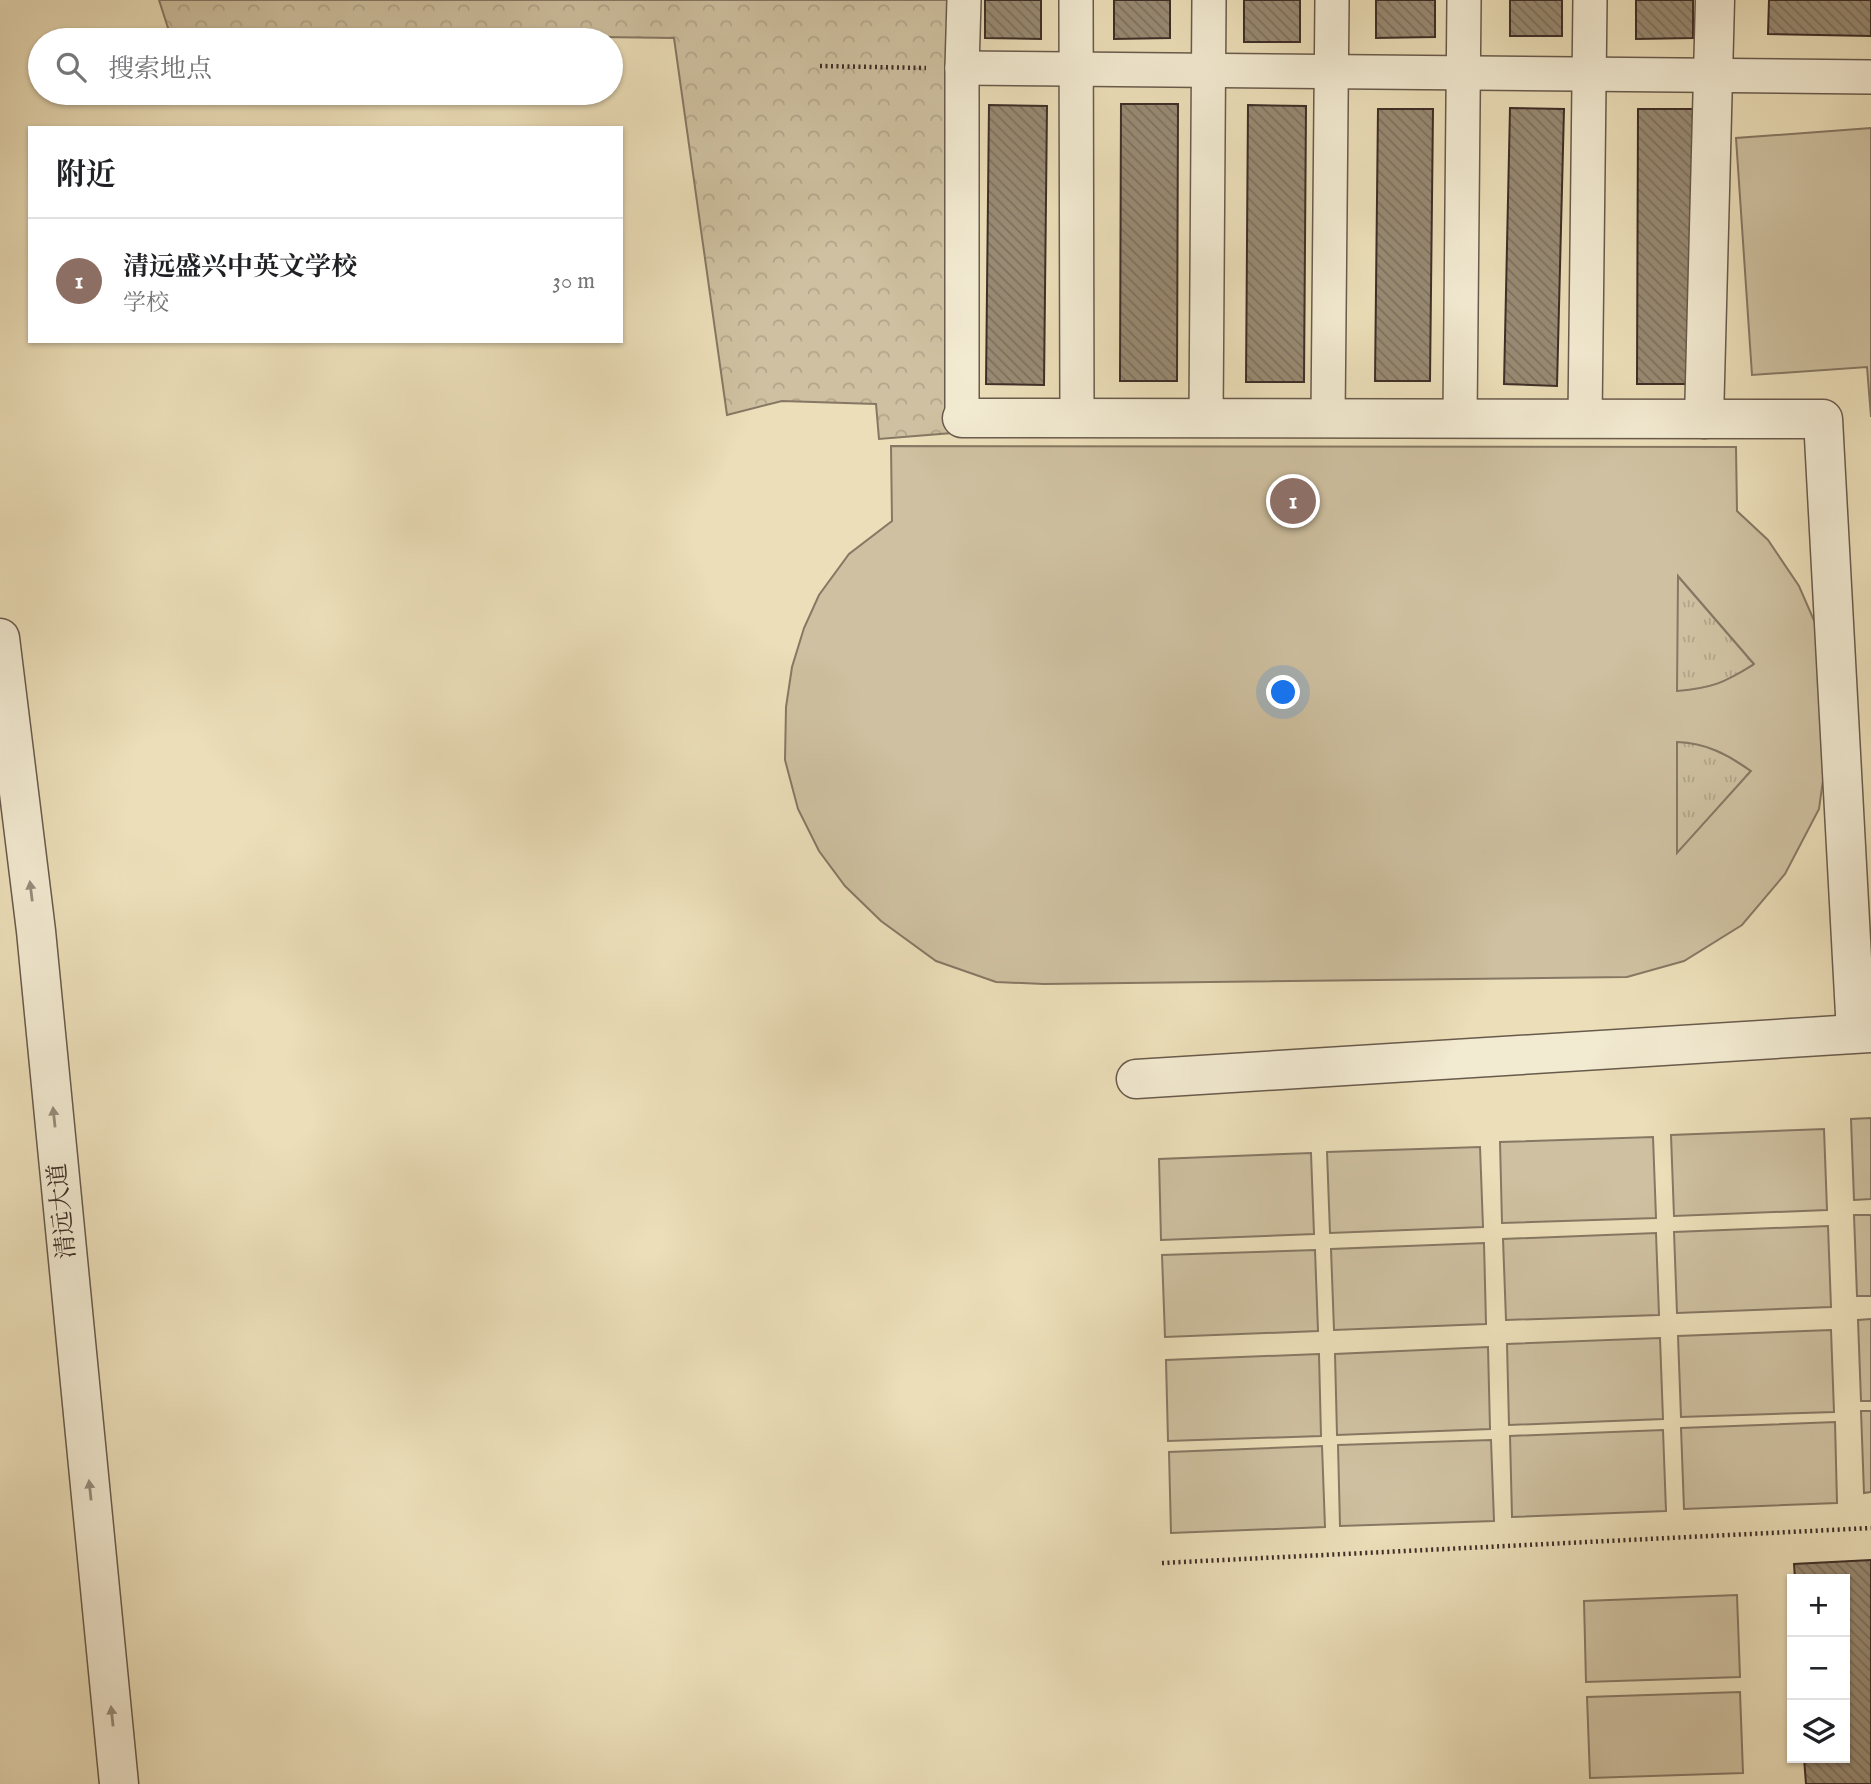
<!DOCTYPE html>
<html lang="zh">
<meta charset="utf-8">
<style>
:root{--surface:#fff;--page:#f2f2f2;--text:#202124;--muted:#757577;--line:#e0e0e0;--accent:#b45309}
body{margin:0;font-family:"IM FELL English","Noto Serif SC",serif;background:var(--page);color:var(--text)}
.controls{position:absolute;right:21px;bottom:21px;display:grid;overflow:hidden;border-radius:0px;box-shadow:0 2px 5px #0004}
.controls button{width:63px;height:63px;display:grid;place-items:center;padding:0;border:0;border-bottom:2px solid var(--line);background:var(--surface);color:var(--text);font:35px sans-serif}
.you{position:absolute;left:1284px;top:693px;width:24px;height:24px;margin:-18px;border:5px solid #fff;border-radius:50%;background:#1a73e8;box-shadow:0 0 0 10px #1a73e833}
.badge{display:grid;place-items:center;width:46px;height:46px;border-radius:50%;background:var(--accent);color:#fff;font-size:23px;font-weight:700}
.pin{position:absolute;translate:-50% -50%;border:4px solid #fff;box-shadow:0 2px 7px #0006}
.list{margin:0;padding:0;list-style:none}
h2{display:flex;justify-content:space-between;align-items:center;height:91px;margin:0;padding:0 28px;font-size:30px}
h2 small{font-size:23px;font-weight:400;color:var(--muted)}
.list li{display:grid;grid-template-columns:46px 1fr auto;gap:21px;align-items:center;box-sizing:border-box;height:126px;padding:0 28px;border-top:2px solid var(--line)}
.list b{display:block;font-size:26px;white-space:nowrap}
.list p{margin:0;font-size:23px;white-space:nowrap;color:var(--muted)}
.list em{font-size:23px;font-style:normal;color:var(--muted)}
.icon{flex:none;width:38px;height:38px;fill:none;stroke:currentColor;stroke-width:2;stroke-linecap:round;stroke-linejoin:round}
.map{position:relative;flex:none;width:1871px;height:1784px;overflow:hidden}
.search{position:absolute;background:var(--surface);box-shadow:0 2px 5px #0004;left:28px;top:28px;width:595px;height:77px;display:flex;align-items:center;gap:18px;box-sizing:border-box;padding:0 24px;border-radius:38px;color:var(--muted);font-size:26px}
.panel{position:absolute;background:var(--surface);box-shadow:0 2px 5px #0004;left:28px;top:126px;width:595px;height:217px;border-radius:0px}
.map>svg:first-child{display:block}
.grass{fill:url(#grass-tufts);stroke:#867864;stroke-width:2}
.forest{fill:url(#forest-crowns);stroke:#867864;stroke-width:2}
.garden{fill:#cec0a0;stroke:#867864;stroke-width:2;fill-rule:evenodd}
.building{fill:url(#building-back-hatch);stroke:#3e2f28;stroke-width:2}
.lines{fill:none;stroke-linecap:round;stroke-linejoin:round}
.pedestrian-casing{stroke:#695b4c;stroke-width:36}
.minor-casing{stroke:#695b4c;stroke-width:41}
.path{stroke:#3e2f28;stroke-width:4.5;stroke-dasharray:2 3.5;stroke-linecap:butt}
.pedestrian{stroke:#f2ead1;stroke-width:33}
.minor{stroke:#f2ead1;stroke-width:38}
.oneway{fill:#988c7c}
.labels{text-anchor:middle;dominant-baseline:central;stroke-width:7;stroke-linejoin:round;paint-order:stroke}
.street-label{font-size:24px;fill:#3e2f28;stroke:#f2ead1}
</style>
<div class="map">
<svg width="1871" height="1784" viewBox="0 0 1871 1784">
<defs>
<pattern id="grass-tufts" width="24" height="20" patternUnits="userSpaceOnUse" patternTransform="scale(1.75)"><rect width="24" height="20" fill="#cec0a0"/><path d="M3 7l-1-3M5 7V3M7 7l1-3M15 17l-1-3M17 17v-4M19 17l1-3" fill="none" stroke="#b2a58a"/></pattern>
<pattern id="forest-crowns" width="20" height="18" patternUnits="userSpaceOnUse" patternTransform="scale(1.75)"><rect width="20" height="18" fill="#cec0a0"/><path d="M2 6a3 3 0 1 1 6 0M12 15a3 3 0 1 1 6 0" fill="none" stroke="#b2a58a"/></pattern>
<pattern id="building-back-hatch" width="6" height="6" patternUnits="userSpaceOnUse" patternTransform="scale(1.75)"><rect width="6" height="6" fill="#988a73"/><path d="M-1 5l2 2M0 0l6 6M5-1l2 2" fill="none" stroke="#7d715e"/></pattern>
</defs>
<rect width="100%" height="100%" fill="#ebdeb8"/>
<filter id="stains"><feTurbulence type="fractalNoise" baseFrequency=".00286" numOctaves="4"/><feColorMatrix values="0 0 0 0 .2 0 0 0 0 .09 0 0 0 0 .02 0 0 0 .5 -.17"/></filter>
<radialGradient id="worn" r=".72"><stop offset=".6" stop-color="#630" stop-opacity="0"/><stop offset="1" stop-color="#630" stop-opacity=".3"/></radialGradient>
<g class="grass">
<path d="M 1677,575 L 1754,664 C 1725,683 1712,688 1677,692 Z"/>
<polygon points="1677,741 1704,745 1728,756 1751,771 1677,854"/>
</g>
<polygon class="forest" points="159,0 955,0 952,433 879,439 876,404 782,401 727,415 674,38 169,31"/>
<g class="garden">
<polygon points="1871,128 1871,417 1867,367 1752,375 1736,138"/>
<path d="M 891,446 L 1736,447 L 1737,511 L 1768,540 L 1799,586 L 1823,641 L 1831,723 L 1819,809 L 1785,874 L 1742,925 L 1684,961 L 1627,977 L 1044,984 L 996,982 L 936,961 L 881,921 L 845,886 L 819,851 L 798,809 L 785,760 L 786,707 L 792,667 L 804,628 L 819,595 L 849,554 L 892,521 ZM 1678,576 L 1754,664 L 1753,665 C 1724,683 1712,688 1677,691 ZM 1677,742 C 1706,743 1727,754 1751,771 L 1677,853 Z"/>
<polygon points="1871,1118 1871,1199 1854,1200 1851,1119"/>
<polygon points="1824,1129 1827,1210 1674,1216 1671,1135"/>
<polygon points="1653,1137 1656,1218 1502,1223 1500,1142"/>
<polygon points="1480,1147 1483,1227 1330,1233 1327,1152"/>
<polygon points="1311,1153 1314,1234 1161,1240 1159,1159"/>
<polygon points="1854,1215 1871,1215 1871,1296 1857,1296"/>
<polygon points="1828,1226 1831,1307 1677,1313 1674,1232"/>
<polygon points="1656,1233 1659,1315 1506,1320 1503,1239"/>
<polygon points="1484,1243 1486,1324 1334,1330 1331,1249"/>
<polygon points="1315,1250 1318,1331 1165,1337 1162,1255"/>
<polygon points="1871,1319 1871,1401 1861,1401 1858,1320"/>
<polygon points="1831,1330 1834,1412 1681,1417 1678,1336"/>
<polygon points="1660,1338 1663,1419 1509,1425 1507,1344"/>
<polygon points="1488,1347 1490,1429 1337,1435 1335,1354"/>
<polygon points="1319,1354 1321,1436 1168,1441 1166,1360"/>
<polygon points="1861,1411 1871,1411 1871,1492 1864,1493"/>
<polygon points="1835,1422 1837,1503 1684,1509 1681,1428"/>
<polygon points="1663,1430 1666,1511 1512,1517 1510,1436"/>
<polygon points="1491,1440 1494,1521 1340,1526 1338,1445"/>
<polygon points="1322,1446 1325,1527 1171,1533 1169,1452"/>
<polygon points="1737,1595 1740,1677 1586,1682 1584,1601"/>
<polygon points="1740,1692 1743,1773 1590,1778 1587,1697"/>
</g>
<g class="building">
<polygon points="985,0 1041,0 1041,39 985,38"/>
<polygon points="1114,0 1170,0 1170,38 1114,39"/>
<rect x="1244" y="0" width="56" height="42"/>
<polygon points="1376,0 1435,0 1435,37 1376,38"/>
<rect x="1510" y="0" width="52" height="36"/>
<polygon points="1636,0 1693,0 1693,38 1636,39"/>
<polygon points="1769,0 1871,0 1871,36 1768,34"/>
<polygon points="1121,104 1178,104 1177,381 1120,381"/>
<polygon points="989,105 1047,106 1044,385 986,384"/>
<polygon points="1248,105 1306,106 1304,382 1246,382"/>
<polygon points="1510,108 1564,109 1557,386 1504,384"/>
<polygon points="1378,109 1433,109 1430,381 1375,381"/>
<polygon points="1638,109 1694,109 1692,384 1637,384"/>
<polygon points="1871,1560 1871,1784 1806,1784 1804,1758 1845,1758 1845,1579 1795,1579 1794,1564"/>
</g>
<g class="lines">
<g class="pedestrian-casing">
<g id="pedestrian">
<polyline points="1076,0 1077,418"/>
<polyline points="962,68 1871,77"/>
<polyline points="962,418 962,68 964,0"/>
<polyline points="1206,418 1209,0"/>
<polyline points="1328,418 1332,0"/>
<polyline points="1460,418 1464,0"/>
<polyline points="1585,418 1590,0"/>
</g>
</g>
<g class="minor-casing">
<g id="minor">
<polyline points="962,418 1823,419 1856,1033"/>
<polyline points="1704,419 1715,0"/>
<polyline points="0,638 36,931 119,1784"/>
<polyline points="1136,1079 1871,1033"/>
</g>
</g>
<g class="path">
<polyline points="820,66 926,68"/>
<polyline points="1162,1563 1871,1528"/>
</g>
<use href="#pedestrian" class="pedestrian"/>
<use href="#minor" class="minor"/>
</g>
<defs><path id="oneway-solid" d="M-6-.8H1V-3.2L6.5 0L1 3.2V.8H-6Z" transform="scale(1.75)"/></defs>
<g class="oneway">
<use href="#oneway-solid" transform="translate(31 891) rotate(-97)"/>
<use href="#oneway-solid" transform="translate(54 1117) rotate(-96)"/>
<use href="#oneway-solid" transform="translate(90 1490) rotate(-96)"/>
<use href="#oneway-solid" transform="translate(112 1716) rotate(-96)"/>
</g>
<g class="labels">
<g class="street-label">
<text transform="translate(63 1211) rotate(-96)">清远大道</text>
</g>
</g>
<rect width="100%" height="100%" filter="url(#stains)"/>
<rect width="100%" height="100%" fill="url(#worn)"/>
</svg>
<div class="controls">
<button>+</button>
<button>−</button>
<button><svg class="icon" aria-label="layers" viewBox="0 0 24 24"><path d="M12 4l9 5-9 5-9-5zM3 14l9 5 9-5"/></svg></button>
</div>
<div class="you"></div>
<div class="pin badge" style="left:1293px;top:501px;background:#8d6e63">1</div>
<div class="search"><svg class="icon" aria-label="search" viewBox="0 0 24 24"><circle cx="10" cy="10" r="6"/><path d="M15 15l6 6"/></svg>搜索地点</div>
<section class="panel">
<h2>附近<small></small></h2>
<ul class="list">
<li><span class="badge" style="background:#8d6e63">1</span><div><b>清远盛兴中英文学校</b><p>学校</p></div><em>30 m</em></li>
</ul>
</section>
</div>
